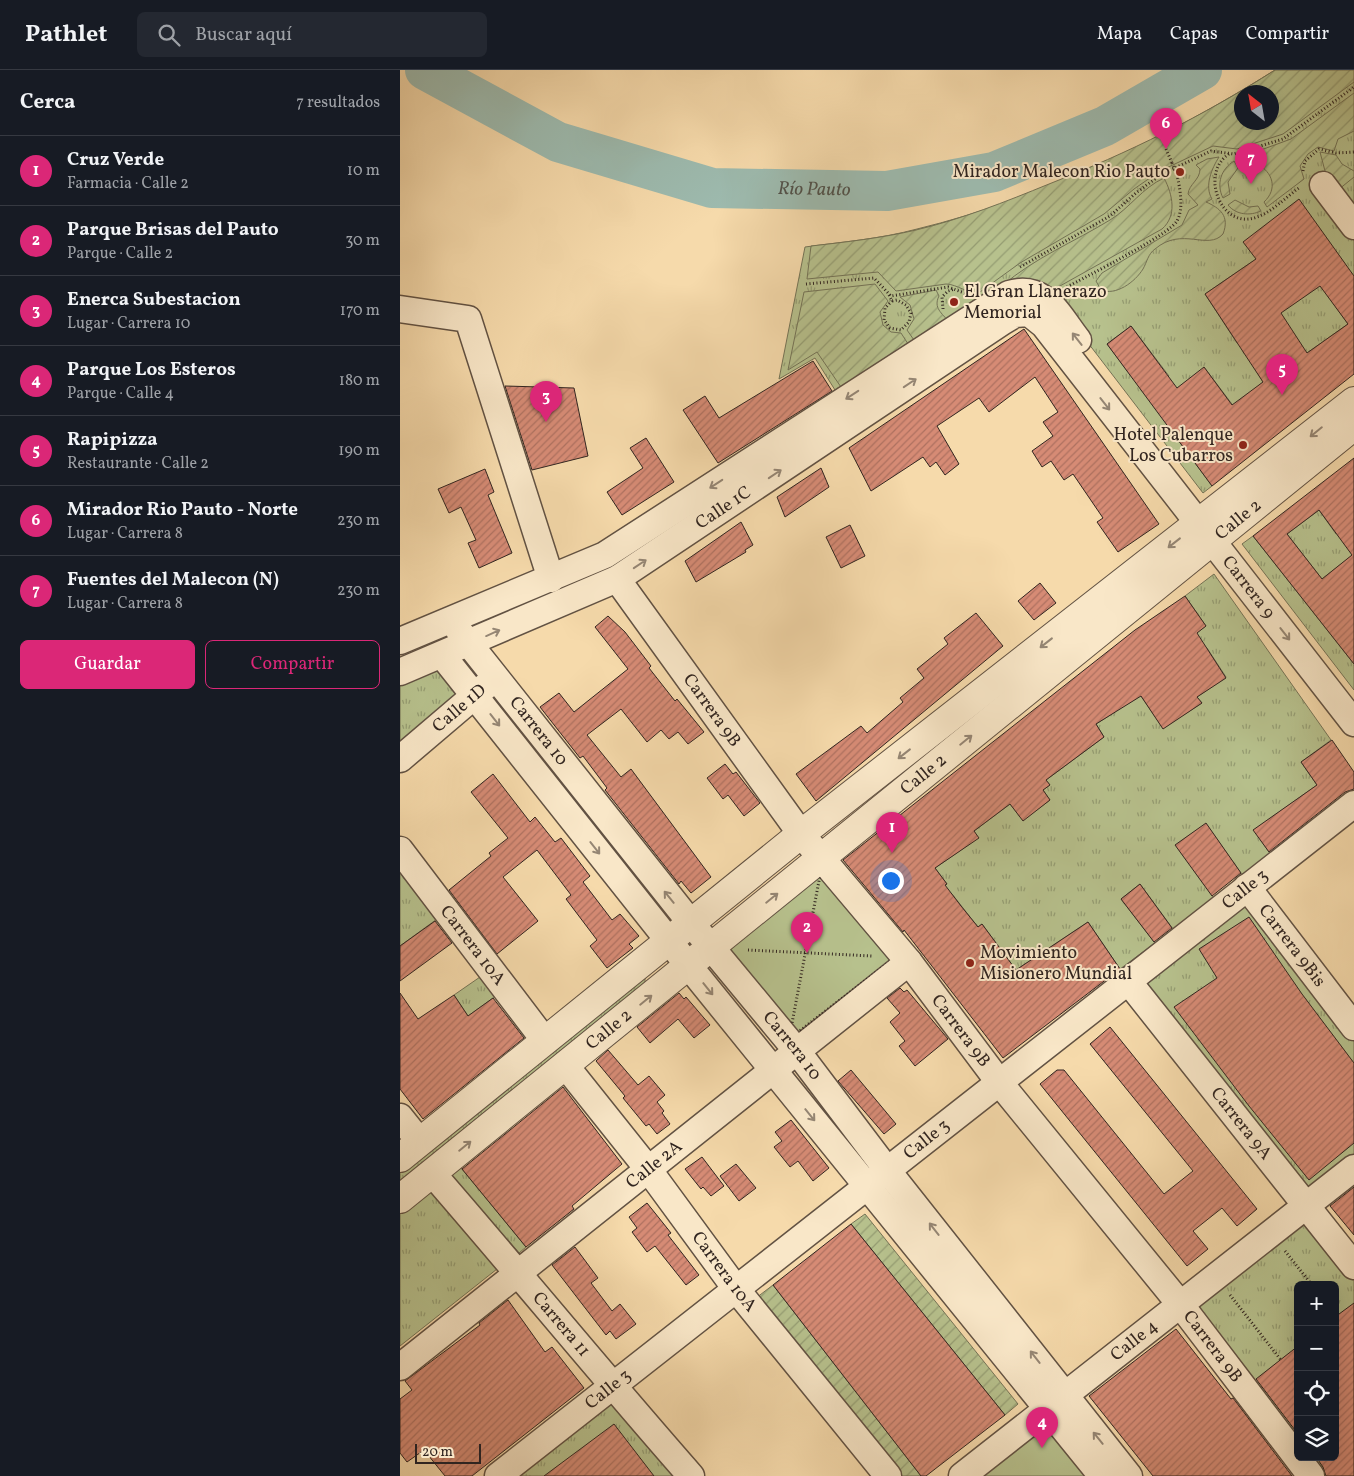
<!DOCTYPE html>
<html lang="es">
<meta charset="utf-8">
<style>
:root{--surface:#171b24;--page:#242831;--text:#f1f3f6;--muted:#9ea1a6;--line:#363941;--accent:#db2777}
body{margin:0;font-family:Vollkorn,serif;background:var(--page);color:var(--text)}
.controls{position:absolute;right:15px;bottom:15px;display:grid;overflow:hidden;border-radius:8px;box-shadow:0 5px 20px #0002}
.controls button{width:45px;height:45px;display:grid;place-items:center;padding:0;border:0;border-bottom:1px solid var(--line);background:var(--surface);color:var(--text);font:25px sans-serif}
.compass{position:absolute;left:834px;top:15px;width:45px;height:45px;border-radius:50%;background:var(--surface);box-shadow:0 5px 20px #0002;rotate:329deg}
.scale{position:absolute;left:15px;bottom:12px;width:66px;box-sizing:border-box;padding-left:5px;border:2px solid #312520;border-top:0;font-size:14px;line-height:18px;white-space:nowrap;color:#312520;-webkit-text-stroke:4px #f9e7c8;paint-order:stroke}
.you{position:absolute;left:490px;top:810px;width:18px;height:18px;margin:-12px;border:4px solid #fff;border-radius:50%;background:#1a73e8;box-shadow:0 0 0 8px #1a73e833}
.badge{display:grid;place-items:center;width:32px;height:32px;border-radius:50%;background:var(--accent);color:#fff;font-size:16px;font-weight:700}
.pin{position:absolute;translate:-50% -41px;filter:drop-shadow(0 1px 2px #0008)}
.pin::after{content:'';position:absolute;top:26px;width:18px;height:15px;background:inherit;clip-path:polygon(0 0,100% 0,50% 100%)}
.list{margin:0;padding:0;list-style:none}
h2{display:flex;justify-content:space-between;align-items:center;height:65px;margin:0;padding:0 20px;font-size:21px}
h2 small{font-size:16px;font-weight:400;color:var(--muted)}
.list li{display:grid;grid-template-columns:32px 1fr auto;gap:15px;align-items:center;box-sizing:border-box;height:70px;padding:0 20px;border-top:1px solid var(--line)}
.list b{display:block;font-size:19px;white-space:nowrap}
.list p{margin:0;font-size:16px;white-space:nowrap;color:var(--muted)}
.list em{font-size:16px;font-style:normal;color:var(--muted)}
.actions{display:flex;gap:10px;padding:15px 20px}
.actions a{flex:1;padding:11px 0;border:1px solid var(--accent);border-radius:8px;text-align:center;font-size:18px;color:var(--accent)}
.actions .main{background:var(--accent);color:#fff}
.icon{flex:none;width:28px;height:28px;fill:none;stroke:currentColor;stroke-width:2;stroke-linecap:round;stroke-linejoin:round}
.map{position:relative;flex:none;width:954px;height:1406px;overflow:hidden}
header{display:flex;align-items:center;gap:30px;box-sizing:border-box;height:70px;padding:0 25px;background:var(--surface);border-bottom:1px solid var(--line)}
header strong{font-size:24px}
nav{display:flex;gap:28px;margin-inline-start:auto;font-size:18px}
.search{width:350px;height:45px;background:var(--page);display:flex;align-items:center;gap:12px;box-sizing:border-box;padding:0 18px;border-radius:8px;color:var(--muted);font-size:19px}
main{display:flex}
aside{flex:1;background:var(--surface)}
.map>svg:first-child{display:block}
.grass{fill:url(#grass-tufts);stroke:#747356;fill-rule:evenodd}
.park{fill:#b7c18d;stroke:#747356}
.garden{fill:url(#garden-furrows);stroke:#747356;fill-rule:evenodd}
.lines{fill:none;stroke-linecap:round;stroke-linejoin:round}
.river{stroke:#9dbaae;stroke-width:40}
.building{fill:url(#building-hatch);stroke:#312520;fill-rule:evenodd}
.minor-casing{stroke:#625243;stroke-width:29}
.tertiary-casing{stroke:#625243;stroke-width:30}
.path{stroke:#312520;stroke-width:3;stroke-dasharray:1 2.5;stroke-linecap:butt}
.minor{stroke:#f9e7c8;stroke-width:26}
.tertiary{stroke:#f9e7c8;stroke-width:28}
.path-bridge{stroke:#312520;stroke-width:3;stroke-dasharray:1 2.5;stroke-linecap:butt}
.oneway{stroke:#958674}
.poi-dot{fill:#8f2418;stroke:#f9e7c8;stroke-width:2}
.labels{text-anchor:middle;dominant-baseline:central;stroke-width:4;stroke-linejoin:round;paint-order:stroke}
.poi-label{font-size:18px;fill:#312520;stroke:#f9e7c8;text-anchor:end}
.street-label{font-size:18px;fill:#312520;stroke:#f9e7c8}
.water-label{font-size:19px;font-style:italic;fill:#51524b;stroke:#f9e7c8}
</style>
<header>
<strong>Pathlet</strong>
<div class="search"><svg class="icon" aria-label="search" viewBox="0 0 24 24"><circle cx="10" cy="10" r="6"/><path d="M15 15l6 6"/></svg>Buscar aquí</div>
<nav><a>Mapa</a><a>Capas</a><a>Compartir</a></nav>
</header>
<main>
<aside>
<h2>Cerca<small>7 resultados</small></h2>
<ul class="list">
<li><span class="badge">1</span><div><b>Cruz Verde</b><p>Farmacia · Calle 2</p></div><em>10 m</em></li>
<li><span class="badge">2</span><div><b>Parque Brisas del Pauto</b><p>Parque · Calle 2</p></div><em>30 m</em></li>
<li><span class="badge">3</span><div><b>Enerca Subestacion</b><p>Lugar · Carrera 10</p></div><em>170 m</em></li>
<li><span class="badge">4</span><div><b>Parque Los Esteros</b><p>Parque · Calle 4</p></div><em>180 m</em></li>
<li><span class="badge">5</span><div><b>Rapipizza</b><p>Restaurante · Calle 2</p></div><em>190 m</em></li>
<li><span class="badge">6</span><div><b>Mirador Rio Pauto - Norte</b><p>Lugar · Carrera 8</p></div><em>230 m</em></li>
<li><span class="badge">7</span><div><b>Fuentes del Malecon (N)</b><p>Lugar · Carrera 8</p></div><em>230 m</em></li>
</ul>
<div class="actions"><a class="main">Guardar</a><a>Compartir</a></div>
</aside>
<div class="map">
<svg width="954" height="1406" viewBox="0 0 954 1406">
<defs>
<pattern id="grass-tufts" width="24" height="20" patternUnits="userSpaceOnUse" patternTransform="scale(1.25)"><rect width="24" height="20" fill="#b7c18d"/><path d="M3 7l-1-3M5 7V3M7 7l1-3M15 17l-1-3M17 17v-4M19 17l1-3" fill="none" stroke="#959d73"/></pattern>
<pattern id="garden-furrows" width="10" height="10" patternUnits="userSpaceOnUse" patternTransform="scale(1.25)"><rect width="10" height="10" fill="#b7c18d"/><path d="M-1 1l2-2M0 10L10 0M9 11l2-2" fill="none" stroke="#959d73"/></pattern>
<pattern id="building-hatch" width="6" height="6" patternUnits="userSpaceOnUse" patternTransform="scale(1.25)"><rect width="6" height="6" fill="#d68b75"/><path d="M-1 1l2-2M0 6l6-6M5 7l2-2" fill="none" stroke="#ae7160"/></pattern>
</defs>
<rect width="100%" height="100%" fill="#f6daab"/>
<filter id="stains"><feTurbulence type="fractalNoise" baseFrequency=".004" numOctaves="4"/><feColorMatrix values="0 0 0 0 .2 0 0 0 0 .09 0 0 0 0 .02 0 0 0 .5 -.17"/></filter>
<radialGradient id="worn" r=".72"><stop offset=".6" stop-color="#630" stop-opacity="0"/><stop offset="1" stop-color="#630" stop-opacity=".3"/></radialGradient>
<g class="grass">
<path d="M 875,0 L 954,0 L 954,206 L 856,189 L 805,224 L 837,273 L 878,244 L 918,212 L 948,254 L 907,283 L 854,297 L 863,312 L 858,316 L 847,354 L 804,297 L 779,371 L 812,416 L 803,423 L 659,235 L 440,328 L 415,288 L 379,309 L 405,177 C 442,172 480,169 517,159 C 641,129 767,68 875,0 ZM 842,22 L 872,22 L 872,52 L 842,52 ZM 731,256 L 769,306 L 745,324 L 707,274 Z"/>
<polygon points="919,440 936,464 954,451 954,484 922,509 887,464"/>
<polygon points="853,466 954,594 954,620 842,474"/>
<polygon points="814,504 931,670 901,692 917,715 854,760 871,785 843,806 806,754 776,775 814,828 773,859 740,814 721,829 755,873 720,899 688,852 616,900 582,854 578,857 552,824 520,833 547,814 535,798 578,768 574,761 610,734 623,750 650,730 643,720 650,715 646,710 704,667 696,654 715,642 709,632 734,616 763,658 802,633 797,627 826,607 807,578 785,571 806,556 785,526"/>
<polygon points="40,592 65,624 0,680 0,610"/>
<polygon points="0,799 37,849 0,876"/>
<polygon points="847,831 954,968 954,1087 906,1125 740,915"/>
<polygon points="80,907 96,926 68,946 54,925"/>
<polygon points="245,908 245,913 0,1110 0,1098"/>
<polygon points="57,1093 126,1177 119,1183 48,1102"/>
<polygon points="28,1119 97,1199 0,1276 0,1142"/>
<polygon points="905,1142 954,1203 954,1406 918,1406 904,1387 935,1387 935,1215 898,1215 898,1379 787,1235"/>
<polygon points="213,1331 278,1406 117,1406"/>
</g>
<g class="park">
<polygon points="422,795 496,887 389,969 317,879"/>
<polygon points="649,1351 693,1406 576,1406"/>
</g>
<g class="garden">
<path d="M 875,0 L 954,0 L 954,12 L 883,64 L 837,79 L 813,76 L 760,101 L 734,119 L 704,144 L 620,193 L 580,222 C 569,225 557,214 546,214 L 496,221 L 478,202 L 407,209 L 411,176 C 446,172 482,168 516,160 C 562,149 605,132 649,114 C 728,83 803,46 875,0 ZM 842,22 L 872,22 L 872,52 L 842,52 Z"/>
<path d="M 954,23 L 954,61 L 938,69 L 934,81 L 918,77 L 908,84 L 900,96 L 904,109 L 867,137 L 864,132 C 878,119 873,102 857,94 L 842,95 L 839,88 L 891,69 Z"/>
<polygon points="920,82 936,85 942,94 954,101 954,107 938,120 925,101"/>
<path d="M 819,87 C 812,98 804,116 812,129 L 806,132 C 820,138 830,146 823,164 C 808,181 782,156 755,179 C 748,184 747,192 743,199 C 735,212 716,226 701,220 L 696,211 L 702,203 L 782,155 L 789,140 L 798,135 L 788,124 C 789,114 800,110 800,99 L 796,95 L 807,89 Z"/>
<path d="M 834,91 L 838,98 L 828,112 L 830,124 L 823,128 C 816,114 821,99 834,91 Z"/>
<path d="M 764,108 C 773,125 777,146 762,159 L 651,221 L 602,216 C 634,188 674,172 710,150 C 730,138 742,118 764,108 Z"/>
<path d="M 835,130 L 849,137 L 858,136 L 861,141 C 850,146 836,145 828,135 Z"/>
<polygon points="475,214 488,231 480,242 483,255 491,262 501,263 510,277 443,320 417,282 388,300 404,222"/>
<path d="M 536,220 L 539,226 C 533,238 542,243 549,252 L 516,273 L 507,260 L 514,249 L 510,235 L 500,227 Z"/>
<polygon points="465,1144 618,1334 605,1345 451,1154"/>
<polygon points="373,1215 521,1406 498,1406 356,1228"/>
</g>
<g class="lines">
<path class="river" id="s1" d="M 25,0 L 158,72 L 312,118 L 487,121 L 594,102 L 705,56 L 802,0"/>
</g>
<g class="building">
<path d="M 899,129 L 954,206 L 954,304 L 812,416 L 707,274 L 731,256 L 777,318 L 804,297 L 832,335 L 863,312 L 805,224 L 856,189 L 843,172 ZM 920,216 L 948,254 L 907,283 L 881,243 Z"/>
<polygon points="624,259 759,454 718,482 697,452 703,448 673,404 664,410 651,391 642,397 632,381 653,366 643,352 658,342 635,307 589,342 579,328 537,356 559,394 545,405 536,392 530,397 523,387 471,421 449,378"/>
<polygon points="413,291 432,321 318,393 283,340 305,326 319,348"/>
<polygon points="105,316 174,318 188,386 132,400"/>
<polygon points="246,368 274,412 222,445 207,422 243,398 230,378"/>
<path d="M 954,388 L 954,594 L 853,466 ZM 919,440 L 952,485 L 922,509 L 887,464 Z"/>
<polygon points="421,398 429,417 385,447 377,427"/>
<polygon points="85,399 94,422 88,425 112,483 79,498 68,473 76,470 61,437 49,443 38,419"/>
<polygon points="341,452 353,475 345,480 346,482 296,512 285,491"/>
<polygon points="450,455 465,486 441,498 426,467"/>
<polygon points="640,513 656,533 634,550 618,531"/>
<polygon points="785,526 806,556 797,563 826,608 797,627 802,633 763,659 741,626 696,654 704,667 646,710 650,715 643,720 650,730 623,751 610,734 574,761 579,768 535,798 547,814 545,815 561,836 578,857 582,854 616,900 688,852 720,899 603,988 504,860 503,862 443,790 735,560"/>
<polygon points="576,543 603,576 416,731 396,704 461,656 467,663 503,632 500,628 524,608 517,599 548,574 544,568"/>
<polygon points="208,546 225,562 251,596 249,598 275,631 277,629 304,662 288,674 278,662 269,669 261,660 247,672 221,639 187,665 221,707 231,699 311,807 291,823 281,811 279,814 205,720 207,718 183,686 180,688 140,637 159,623 174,642 228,599 195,557"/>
<polygon points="932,670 954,702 954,719 945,722 869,782 853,760 917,715 901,692"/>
<polygon points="325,694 333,704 336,702 360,733 344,746 328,725 323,729 307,708"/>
<polygon points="93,704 130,752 135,747 155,772 161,768 190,806 183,812 212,850 220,844 239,866 229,874 233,878 207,898 190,876 197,870 166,829 171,825 137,780 103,807 138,851 97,884 49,820 91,786 89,783 108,768 71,722"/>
<polygon points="806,753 841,803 812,826 775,775"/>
<polygon points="740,814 772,858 754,872 721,829"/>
<polygon points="849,847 902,924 954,993 954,1073 909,1110 849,1036 774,937 817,908 799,879"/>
<polygon points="35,851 52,873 0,911 0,876"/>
<polygon points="500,918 504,922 507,920 548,969 515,996 499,976 505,971 490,952 500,943 487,928"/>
<polygon points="0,923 18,949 54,925 68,946 93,928 124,968 23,1049 0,1019"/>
<polygon points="279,923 284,929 286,927 310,955 294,968 278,949 250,973 237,957"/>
<polygon points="710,957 857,1139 837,1156 822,1138 793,1161 808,1179 787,1196 640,1014 657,1000 664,1000 764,1124 793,1101 690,974"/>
<polygon points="208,980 238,1015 249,1006 265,1025 257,1032 264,1041 262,1043 270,1054 257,1064 249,1054 246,1056 223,1028 225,1026 196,991"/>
<polygon points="451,1000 496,1054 484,1064 438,1011"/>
<polygon points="163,1017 222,1094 172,1136 174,1139 126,1177 62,1099"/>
<polygon points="391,1050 429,1098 413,1111 398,1091 390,1097 374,1077 382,1071 375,1062"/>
<polygon points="302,1087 324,1116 311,1126 303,1117 301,1119 285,1099"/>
<polygon points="336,1094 356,1118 339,1131 320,1106"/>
<polygon points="954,1117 954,1165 930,1136"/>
<polygon points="247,1133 271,1163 268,1165 299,1205 286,1215 255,1176 247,1182 232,1162 237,1158 229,1147"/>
<polygon points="451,1154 605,1345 526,1406 521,1406 373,1215"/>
<polygon points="175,1177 198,1208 191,1213 212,1241 220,1234 236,1254 216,1269 210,1261 206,1265 152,1195"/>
<polygon points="108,1230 145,1282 152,1277 184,1318 72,1406 45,1406 24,1380 7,1392 0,1383 0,1329 12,1320 5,1311 80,1255 79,1253"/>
<polygon points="954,1233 954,1406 926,1406 923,1397 916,1387 935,1387 935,1247"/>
<polygon points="776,1259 831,1329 833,1328 892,1406 753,1406 689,1326"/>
<polygon points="898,1276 898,1364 856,1309"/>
<polygon points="214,1354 254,1406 144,1406"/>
</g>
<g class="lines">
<g class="minor-casing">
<g id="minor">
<polyline points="923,115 954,156"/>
<polyline points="0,239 68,249 151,509"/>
<path id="s2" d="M 217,509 L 401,764 L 509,892 L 599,1012 L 780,1234 L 911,1406"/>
<path id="s3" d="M 59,561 L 286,847 L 397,981 L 487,1100 L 729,1406"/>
<path d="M 0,571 L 205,485 L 609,224 C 645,213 659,246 678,270"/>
<polyline points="42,585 288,895 702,1406"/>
<path id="s4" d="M 0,602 L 217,509 L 602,252 L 615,244 L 629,243 L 644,255 L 954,653"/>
<path id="s5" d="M 0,689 L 87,615"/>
<path id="s6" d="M 0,780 L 145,971"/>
<path id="s7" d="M 847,817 L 954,957"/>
<path id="s8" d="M 728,911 L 954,1196"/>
<path id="s9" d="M 165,995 L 248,1099 L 336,1219 L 488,1406"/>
<polyline points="0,1047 20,1072"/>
<path id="s10" d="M 32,1103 C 119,1203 203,1306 291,1406"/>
<path id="s11" d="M 0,1297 L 509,892"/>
<path id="s12" d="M 98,1406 L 954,734"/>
<path id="s13" d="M 562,1406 L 954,1098"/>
</g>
</g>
<g class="tertiary-casing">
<g id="tertiary">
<polyline points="0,1088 401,764 954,331"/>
<path id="s14" d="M 0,1129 L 954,356"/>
</g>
</g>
<g class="path">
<polyline points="766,79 772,93"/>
<path d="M 829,84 C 799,103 821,161 857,147 C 872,142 886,127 899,118"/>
<polyline points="903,101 905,91 919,79 936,83 954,82"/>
<polyline points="620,197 710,146 737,122 762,104 811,81 834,84 883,69 954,17"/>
<polyline points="406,214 474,208 491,226 548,217 567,224"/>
<path d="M 667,217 C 685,207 769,165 777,151 C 784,138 780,119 777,105"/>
<polyline points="489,225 492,231 497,230 506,235 511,243 509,252 501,260 490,258 484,250 485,238 492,231"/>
<polyline points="543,239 542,227 548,221 555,219"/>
<polygon points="422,795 496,887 389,969"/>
<polyline points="348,880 472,886"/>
<polyline points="885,1181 912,1215"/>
<polyline points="830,1225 881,1290"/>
<polyline points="935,1244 937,1246"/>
</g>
<use href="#minor" class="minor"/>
<use href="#tertiary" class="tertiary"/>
<polyline class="path-bridge" points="772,93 777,105"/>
</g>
<defs><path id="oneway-shaft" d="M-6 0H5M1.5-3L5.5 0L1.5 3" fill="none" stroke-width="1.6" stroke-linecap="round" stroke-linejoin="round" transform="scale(1.25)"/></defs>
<g class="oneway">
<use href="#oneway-shaft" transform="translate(677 269) rotate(-128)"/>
<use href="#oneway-shaft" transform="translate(510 313) rotate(-34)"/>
<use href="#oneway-shaft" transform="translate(452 325) rotate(147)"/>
<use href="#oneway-shaft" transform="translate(705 334) rotate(52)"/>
<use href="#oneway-shaft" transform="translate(916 362) rotate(141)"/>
<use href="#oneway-shaft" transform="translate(375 404) rotate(-34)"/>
<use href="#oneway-shaft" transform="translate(316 414) rotate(147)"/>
<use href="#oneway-shaft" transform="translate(774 473) rotate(142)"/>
<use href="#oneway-shaft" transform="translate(240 494) rotate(-34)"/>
<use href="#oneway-shaft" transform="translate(93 563) rotate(-24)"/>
<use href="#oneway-shaft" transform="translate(885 564) rotate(52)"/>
<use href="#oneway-shaft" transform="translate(646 573) rotate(142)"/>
<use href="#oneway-shaft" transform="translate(95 650) rotate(52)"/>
<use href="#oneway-shaft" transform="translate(566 670) rotate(-39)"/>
<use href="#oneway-shaft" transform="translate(504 684) rotate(142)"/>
<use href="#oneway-shaft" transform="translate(195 778) rotate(52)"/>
<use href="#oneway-shaft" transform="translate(269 827) rotate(-129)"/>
<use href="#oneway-shaft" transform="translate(372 828) rotate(-39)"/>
<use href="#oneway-shaft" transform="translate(308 919) rotate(51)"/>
<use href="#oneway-shaft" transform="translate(246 930) rotate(-39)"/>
<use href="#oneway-shaft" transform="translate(410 1045) rotate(51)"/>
<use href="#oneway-shaft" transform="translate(65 1076) rotate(-39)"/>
<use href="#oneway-shaft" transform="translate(534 1159) rotate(-128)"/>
<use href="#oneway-shaft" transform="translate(635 1287) rotate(-128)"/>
<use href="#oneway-shaft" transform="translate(698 1368) rotate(-129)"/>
</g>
<g class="poi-dot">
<circle cx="780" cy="102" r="5"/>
<circle cx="554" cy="232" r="5"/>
<circle cx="843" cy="375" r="5"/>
<circle cx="570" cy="893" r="5"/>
</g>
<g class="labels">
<g class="poi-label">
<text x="770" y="102">Mirador Malecon Rio Pauto</text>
<text x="564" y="222" text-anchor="start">El Gran Llanerazo<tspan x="564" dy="21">Memorial</tspan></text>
<text x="833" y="365">Hotel Palenque<tspan x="833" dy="21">Los Cubarros</tspan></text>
<text x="580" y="883" text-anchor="start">Movimiento<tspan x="580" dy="21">Misionero Mundial</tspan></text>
</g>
<g class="street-label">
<text stroke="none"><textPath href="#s4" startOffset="364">Calle 1C</textPath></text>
<text stroke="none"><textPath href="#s14" startOffset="1079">Calle 2</textPath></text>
<text stroke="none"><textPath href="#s4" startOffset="1080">Carrera 9</textPath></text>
<text stroke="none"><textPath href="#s5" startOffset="78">Calle 1D</textPath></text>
<text stroke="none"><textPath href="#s2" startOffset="162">Carrera 9B</textPath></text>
<text stroke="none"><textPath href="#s3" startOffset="128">Carrera 10</textPath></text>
<text stroke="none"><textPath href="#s14" startOffset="674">Calle 2</textPath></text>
<text stroke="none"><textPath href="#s12" startOffset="950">Calle 3</textPath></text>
<text stroke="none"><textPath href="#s6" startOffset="120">Carrera 10A</textPath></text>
<text stroke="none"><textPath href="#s7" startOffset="74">Carrera 9Bis</textPath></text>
<text stroke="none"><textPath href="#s14" startOffset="269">Calle 2</textPath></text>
<text stroke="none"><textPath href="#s2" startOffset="568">Carrera 9B</textPath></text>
<text stroke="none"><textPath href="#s3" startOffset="532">Carrera 10</textPath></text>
<text stroke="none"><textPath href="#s8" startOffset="182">Carrera 9A</textPath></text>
<text stroke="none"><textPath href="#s12" startOffset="545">Calle 3</textPath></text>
<text stroke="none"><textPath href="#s11" startOffset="325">Calle 2A</textPath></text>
<text stroke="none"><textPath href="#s9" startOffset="261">Carrera 10A</textPath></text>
<text stroke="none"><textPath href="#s10" startOffset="199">Carrera 11</textPath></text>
<text stroke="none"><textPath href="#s13" startOffset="219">Calle 4</textPath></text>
<text stroke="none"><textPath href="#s2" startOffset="972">Carrera 9B</textPath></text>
<text stroke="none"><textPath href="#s12" startOffset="140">Calle 3</textPath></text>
</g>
<g class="water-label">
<text stroke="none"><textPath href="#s1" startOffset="414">Río Pauto</textPath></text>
</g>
</g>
<rect width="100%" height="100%" filter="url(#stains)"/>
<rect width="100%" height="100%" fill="url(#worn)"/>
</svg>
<div class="controls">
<button>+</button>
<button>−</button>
<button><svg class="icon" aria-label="locate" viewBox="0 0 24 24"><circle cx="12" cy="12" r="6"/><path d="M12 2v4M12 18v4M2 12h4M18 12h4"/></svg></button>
<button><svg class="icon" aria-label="layers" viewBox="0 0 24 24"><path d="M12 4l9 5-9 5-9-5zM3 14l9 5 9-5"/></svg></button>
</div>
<svg class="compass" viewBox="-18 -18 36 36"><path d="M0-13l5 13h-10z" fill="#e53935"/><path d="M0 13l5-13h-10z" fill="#9ea1a6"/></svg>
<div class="scale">20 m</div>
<div class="you"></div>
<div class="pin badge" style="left:492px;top:783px">1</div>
<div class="pin badge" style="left:407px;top:883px">2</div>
<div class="pin badge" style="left:146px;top:352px">3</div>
<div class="pin badge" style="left:642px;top:1378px">4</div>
<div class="pin badge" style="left:882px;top:325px">5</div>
<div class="pin badge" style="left:766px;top:79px">6</div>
<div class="pin badge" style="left:851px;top:114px">7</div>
</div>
</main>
